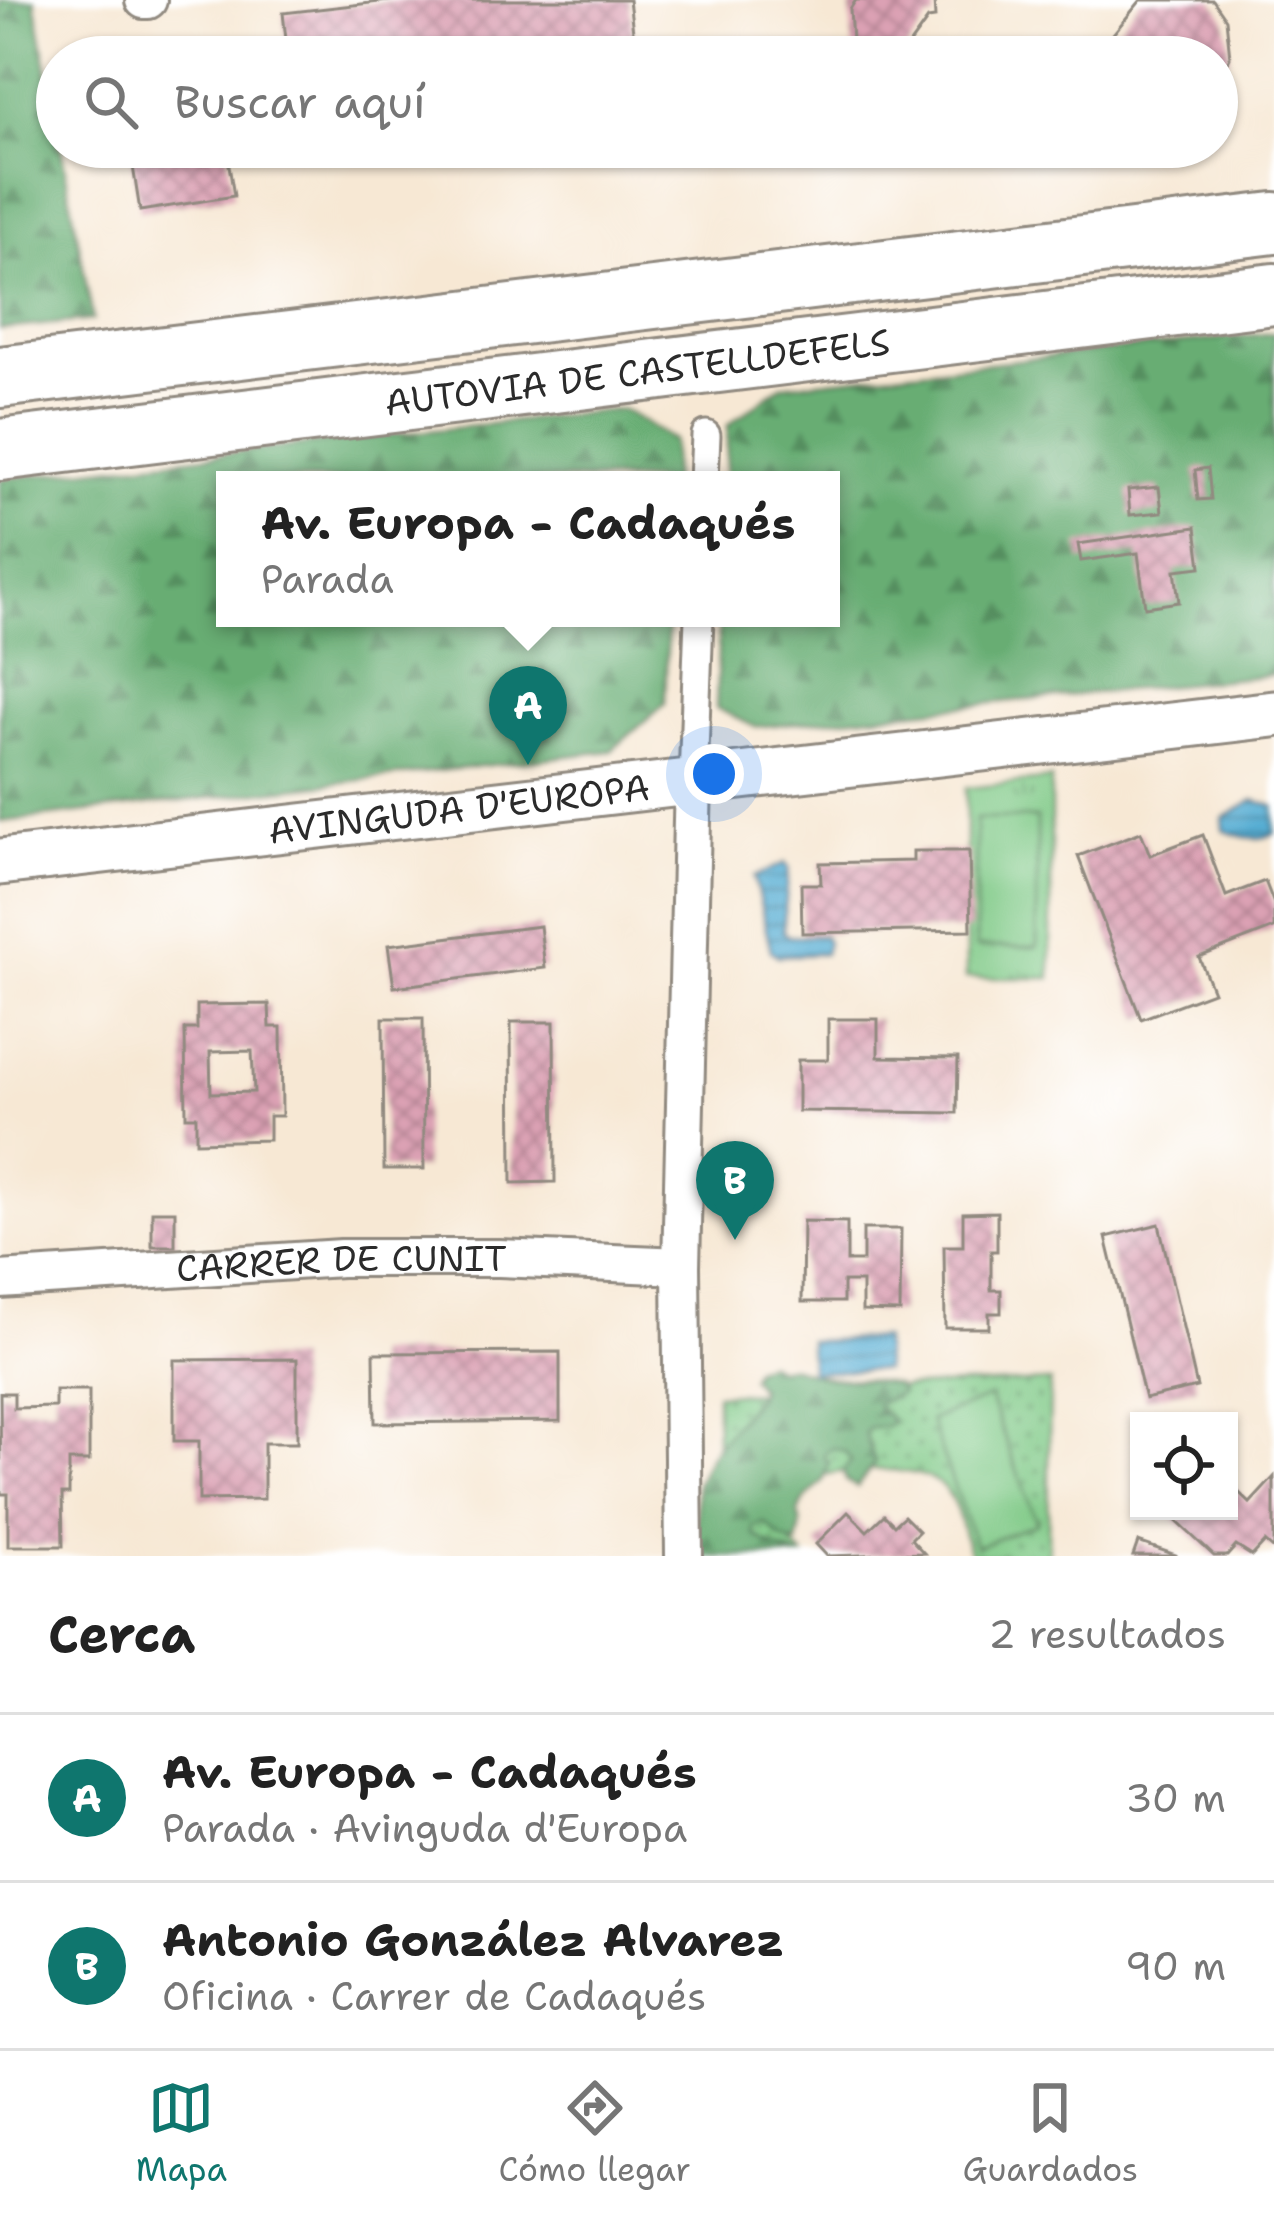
<!DOCTYPE html>
<html lang="es">
<meta charset="utf-8">
<style>
:root{--surface:#fff;--page:#f2f2f2;--text:#222;--muted:#767676;--line:#e0e0e0;--accent:#0f766e}
body{margin:0;font-family:"Shantell Sans",sans-serif;background:var(--page);color:var(--text)}
.controls{position:absolute;right:36px;bottom:36px;display:grid;overflow:hidden;border-radius:0px;box-shadow:0 3px 9px #0004}
.controls button{width:108px;height:108px;display:grid;place-items:center;padding:0;border:0;border-bottom:3px solid var(--line);background:var(--surface);color:var(--text);font:60px sans-serif}
.you{position:absolute;left:714px;top:774px;width:42px;height:42px;margin:-30px;border:9px solid #fff;border-radius:50%;background:#1a73e8;box-shadow:0 0 0 18px #1a73e833}
.badge{display:grid;place-items:center;width:78px;height:78px;border-radius:50%;background:var(--accent);color:#fff;font-size:39px;font-weight:700}
.pin{position:absolute;translate:-50% -99px;filter:drop-shadow(0 3px 6px #0008)}
.pin::after{content:'';position:absolute;top:63px;width:42px;height:36px;background:inherit;clip-path:polygon(0 0,100% 0,50% 100%)}
.popup{position:absolute;left:216px;top:471px;width:624px;height:156px;box-sizing:border-box;display:grid;place-content:center;border-radius:0px;background:var(--surface);filter:drop-shadow(0 3px 9px #0005);font-size:39px;white-space:nowrap;color:var(--muted)}
.popup b{font-size:45px;color:var(--text)}
.popup::after{content:'';position:absolute;left:50%;top:100%;margin-left:-24px;border:24px solid transparent;border-top-color:var(--surface)}
.list{margin:0;padding:0;list-style:none}
h2{display:flex;justify-content:space-between;align-items:center;height:156px;margin:0;padding:0 48px;font-size:51px}
h2 small{font-size:39px;font-weight:400;color:var(--muted)}
.list li{display:grid;grid-template-columns:78px 1fr auto;gap:36px;align-items:center;box-sizing:border-box;height:168px;padding:0 48px;border-top:3px solid var(--line)}
.list b{display:block;font-size:45px;white-space:nowrap}
.list p{margin:0;font-size:39px;white-space:nowrap;color:var(--muted)}
.list em{font-size:39px;font-style:normal;color:var(--muted)}
.icon{flex:none;width:66px;height:66px;fill:none;stroke:currentColor;stroke-width:2;stroke-linecap:round;stroke-linejoin:round}
.map{position:relative;flex:none;width:1274px;height:1556px;overflow:hidden}
.search{position:absolute;background:var(--surface);box-shadow:0 3px 9px #0004;left:36px;right:36px;top:36px;height:132px;display:flex;align-items:center;gap:30px;box-sizing:border-box;padding:0 42px;border-radius:66px;color:var(--muted);font-size:45px}
.sheet{height:492px;background:var(--surface)}
nav{display:flex;justify-content:space-around;align-items:center;box-sizing:border-box;height:168px;border-top:3px solid var(--line);background:var(--surface);font-size:33px;color:var(--muted)}
nav a{display:grid;justify-items:center;gap:6px}
nav .on{color:var(--accent)}
.map>svg:first-child{display:block}
.grass{fill:url(#grass-dots);stroke:#557a58;stroke-width:3}
.forest{fill:url(#forest-firs);stroke:#496c4f;stroke-width:3}
.park{fill:url(#park-tufts);stroke:#557a58;stroke-width:3}
.garden{fill:#7fc986;stroke:#557a58;stroke-width:3}
.water{fill:url(#water-rules);stroke:#416c7f;stroke-width:3}
.building{fill:url(#building-cross-hatch);fill-rule:evenodd}
.lines{fill:none;stroke-linecap:round;stroke-linejoin:round}
.pedestrian-casing{stroke:#918a80;stroke-width:33}
.minor-casing{stroke:#918a80;stroke-width:42}
.tertiary-casing{stroke:#918a80;stroke-width:51}
.trunk-casing{stroke:#918a80;stroke-width:66}
.pedestrian{stroke:#fff;stroke-width:27}
.minor{stroke:#fff;stroke-width:36}
.tertiary{stroke:#fff;stroke-width:45}
.trunk{stroke:#fff;stroke-width:60}
.labels{text-anchor:middle;dominant-baseline:central;stroke-width:10;stroke-linejoin:round;paint-order:stroke}
.street-label{font-size:36px;fill:#2b2b2b;stroke:#fff}
</style>
<div class="map">
<svg width="1274" height="1556" viewBox="0 0 1274 1556">
<defs>
<pattern id="grass-dots" width="8" height="8" patternUnits="userSpaceOnUse" patternTransform="scale(3)"><rect width="8" height="8" fill="#7fc986"/><path d="M2 2h.1M6 6h.1" fill="none" stroke="#68a36e" stroke-width="1.8" stroke-linecap="round"/></pattern>
<pattern id="forest-firs" width="22" height="20" patternUnits="userSpaceOnUse" patternTransform="scale(3)"><rect width="22" height="20" fill="#67ad73"/><path d="M5 1l3.5 6h-7zM16 11l3.5 6h-7z" fill="#558d5f"/></pattern>
<pattern id="park-tufts" width="24" height="20" patternUnits="userSpaceOnUse" patternTransform="scale(3)"><rect width="24" height="20" fill="#7fc986"/><path d="M3 7l-1-3M5 7V3M7 7l1-3M15 17l-1-3M17 17v-4M19 17l1-3" fill="none" stroke="#68a36e"/></pattern>
<pattern id="water-rules" width="6" height="5" patternUnits="userSpaceOnUse" patternTransform="scale(3)"><rect width="6" height="5" fill="#57add3"/><path d="M0 2.5h6" fill="none" stroke="#488dab"/></pattern>
<pattern id="building-cross-hatch" width="8" height="8" patternUnits="userSpaceOnUse" patternTransform="scale(3)"><rect width="8" height="8" fill="#dba1b4"/><path d="M0 0l8 8M0 8l8-8" fill="none" stroke="#b28393"/></pattern>
</defs>
<rect width="100%" height="100%" fill="#fff"/>
<filter id="ink" filterUnits="userSpaceOnUse"><feTurbulence type="fractalNoise" baseFrequency=".00833" numOctaves="2"/><feDisplacementMap in="SourceGraphic" scale="24" xChannelSelector="R" yChannelSelector="G"/><feConvolveMatrix kernelMatrix="1 2 1 2 8 2 1 2 1" color-interpolation-filters="sRGB"/></filter>
<filter id="wash" filterUnits="userSpaceOnUse"><feTurbulence type="fractalNoise" baseFrequency=".004" numOctaves="4" result="noise"/><feDisplacementMap in="SourceGraphic" scale="48" xChannelSelector="R" yChannelSelector="G"/><feGaussianBlur stdDeviation="2.7" result="paint"/><feColorMatrix in="noise" values="0 0 0 0 0 0 0 0 0 0 0 0 0 0 0 0 0 1.4 0 .05"/><feComposite in="paint" operator="in"/></filter>
<g filter="url(#wash)">
<rect width="100%" height="100%" fill="#f7e8d4"/>
<path class="grass" d="M 1050,1382 L 1048,1556 L 971,1556 C 962,1536 961,1512 949,1494 C 928,1462 846,1467 814,1478 L 782,1536 L 804,1556 L 716,1556 L 716,1394 Z"/>
<g class="forest">
<polygon points="0,0 35,0 57,124 57,147 61,147 93,320 0,329"/>
<polygon points="1274,333 1274,675 755,727 716,708 719,618 831,618 831,480 725,480 728,425 782,385"/>
<polygon points="622,409 673,440 672,480 225,480 225,618 668,618 665,704 611,751 0,822 0,479"/>
<path d="M 767,1362 L 777,1368 C 792,1363 802,1371 816,1375 C 842,1382 870,1377 896,1385 L 901,1393 L 877,1404 L 879,1411 L 875,1414 L 884,1413 L 892,1420 L 887,1427 L 870,1428 L 865,1433 L 875,1462 L 857,1487 L 846,1481 L 843,1471 L 851,1461 L 845,1452 L 834,1448 L 827,1451 L 824,1457 L 829,1462 L 823,1482 L 806,1498 L 798,1513 L 801,1524 L 797,1544 L 783,1540 L 765,1523 L 754,1526 L 754,1535 L 773,1547 L 799,1556 L 697,1556 L 696,1484 L 709,1456 L 756,1397 L 759,1388 L 750,1377 L 754,1368 Z"/>
</g>
<polygon class="park" points="1051,779 1051,978 966,978 966,788"/>
<g class="garden">
<polygon points="1037,818 1037,947 976,947 976,819"/>
<polygon points="989,1397 1037,1523 976,1547 930,1420"/>
</g>
<g class="water">
<path d="M 1254,800 L 1274,806 L 1274,834 C 1258,842 1238,837 1224,830 L 1223,818 Z"/>
<polygon points="785,863 789,868 783,932 788,936 824,936 827,942 824,954 778,956 771,951 754,877"/>
<polygon points="883,1338 884,1370 810,1372 809,1341"/>
</g>
<g id="blocks">
<g class="building">
<polygon points="397,0 629,0 636,55 288,57 283,13"/>
<polygon points="856,0 934,0 935,18 928,19 902,55 853,57 850,9"/>
<polygon points="1141,0 1213,0 1226,19 1230,57 1217,83 1217,57 1115,57 1113,34"/>
<polygon points="130,147 226,147 234,196 140,211"/>
<polygon points="1208,468 1211,499 1198,500 1195,470"/>
<polygon points="1159,487 1162,512 1130,515 1128,490"/>
<polygon points="1196,527 1201,567 1175,570 1179,602 1145,607 1138,553 1081,561 1078,544"/>
<polygon points="1141,832 1150,855 1203,835 1226,896 1265,881 1274,904 1274,928 1199,957 1213,992 1141,1019 1078,856"/>
<polygon points="913,851 969,851 971,930 802,933 801,884 821,884 820,863 913,861"/>
<polygon points="540,926 545,968 394,987 388,945"/>
<path d="M 269,1004 L 270,1027 L 281,1027 L 282,1116 L 269,1116 L 269,1140 L 196,1142 L 196,1116 L 186,1116 L 185,1029 L 197,1029 L 197,1005 ZM 252,1051 L 254,1092 L 211,1093 L 210,1052 Z"/>
<polygon points="383,1018 423,1018 424,1169 384,1169"/>
<polygon points="828,1019 878,1019 878,1057 958,1058 957,1113 798,1111 798,1060 828,1060"/>
<polygon points="511,1022 554,1022 555,1182 512,1183"/>
<rect x="152" y="1211" width="23" height="35"/>
<polygon points="997,1212 997,1251 991,1251 991,1290 1001,1290 1001,1313 989,1313 989,1328 945,1328 944,1246 963,1246 963,1213"/>
<polygon points="803,1221 847,1222 847,1261 863,1261 863,1229 901,1229 900,1312 862,1311 862,1282 843,1282 843,1302 802,1302"/>
<polygon points="1159,1224 1197,1387 1145,1399 1106,1237"/>
<polygon points="560,1352 560,1421 375,1423 374,1353"/>
<polygon points="297,1359 297,1443 264,1443 264,1499 199,1500 199,1441 174,1441 174,1360"/>
<polygon points="55,1390 89,1390 89,1461 69,1461 69,1494 62,1494 63,1546 8,1546 8,1494 1,1494 0,1393 14,1393 14,1408 55,1407"/>
<polygon points="1274,1477 1274,1550 1265,1542 1252,1556 1236,1546 1227,1556 1214,1556 1172,1517 1178,1511 1229,1511 1229,1483 1250,1503"/>
<polygon points="848,1512 867,1531 884,1515 894,1525 904,1516 919,1531 911,1539 924,1553 827,1556 816,1544"/>
<polygon points="1138,1542 1176,1555 1176,1556 1133,1556"/>
</g>
</g>
</g>
<g filter="url(#ink)">
<use href="#blocks" fill-opacity="0" stroke="#918a80" stroke-width="3"/>
<g class="lines">
<g class="pedestrian-casing">
<g id="pedestrian">
<polyline points="704,480 706,435"/>
<polyline points="693,780 699,618"/>
</g>
</g>
<g class="minor-casing">
<g id="minor">
<polyline points="144,0 148,0"/>
<path id="s1" d="M 0,1280 L 341,1258 L 499,1258 L 681,1266"/>
<polyline points="684,1556 681,1266 693,780"/>
</g>
</g>
<g class="tertiary-casing">
<g id="tertiary">
<path id="s2" d="M 0,862 L 1274,714"/>
</g>
</g>
<g class="trunk-casing">
<g id="trunk">
<polyline points="0,377 1274,223"/>
<path id="s3" d="M 0,450 L 1274,294"/>
</g>
</g>
<use href="#pedestrian" class="pedestrian"/>
<use href="#minor" class="minor"/>
<use href="#tertiary" class="tertiary"/>
<use href="#trunk" class="trunk"/>
</g>
</g>
<g class="labels">
<g class="street-label">
<text stroke="none"><textPath href="#s3" startOffset="642">AUTOVIA DE CASTELLDEFELS</textPath></text>
<text stroke="none"><textPath href="#s2" startOffset="462">AVINGUDA D'EUROPA</textPath></text>
<text stroke="none"><textPath href="#s1" startOffset="342">CARRER DE CUNIT</textPath></text>
</g>
</g>
</svg>
<div class="controls">
<button><svg class="icon" aria-label="locate" viewBox="0 0 24 24"><circle cx="12" cy="12" r="6"/><path d="M12 2v4M12 18v4M2 12h4M18 12h4"/></svg></button>
</div>
<div class="you"></div>
<div class="pin badge" style="left:528px;top:765px">A</div>
<div class="popup"><b>Av. Europa - Cadaqués</b>Parada</div>
<div class="pin badge" style="left:735px;top:1240px">B</div>
<div class="search"><svg class="icon" aria-label="search" viewBox="0 0 24 24"><circle cx="10" cy="10" r="6"/><path d="M15 15l6 6"/></svg>Buscar aquí</div>
</div>
<section class="sheet">
<h2>Cerca<small>2 resultados</small></h2>
<ul class="list">
<li><span class="badge">A</span><div><b>Av. Europa - Cadaqués</b><p>Parada · Avinguda d'Europa</p></div><em>30 m</em></li>
<li><span class="badge">B</span><div><b>Antonio González Alvarez</b><p>Oficina · Carrer de Cadaqués</p></div><em>90 m</em></li>
</ul>
</section>
<nav>
<a class="on"><svg class="icon" aria-label="map" viewBox="0 0 24 24"><path d="M3 6l6-2 6 2 6-2v14l-6 2-6-2-6 2zM9 4v14M15 6v14"/></svg>Mapa</a>
<a><svg class="icon" aria-label="directions" viewBox="0 0 24 24"><path d="M12 3l9 9-9 9-9-9zM9 14v-3h6M13 9l2 2-2 2"/></svg>Cómo llegar</a>
<a><svg class="icon" aria-label="saved" viewBox="0 0 24 24"><path d="M7 4h10v16l-5-4-5 4z"/></svg>Guardados</a>
</nav>
